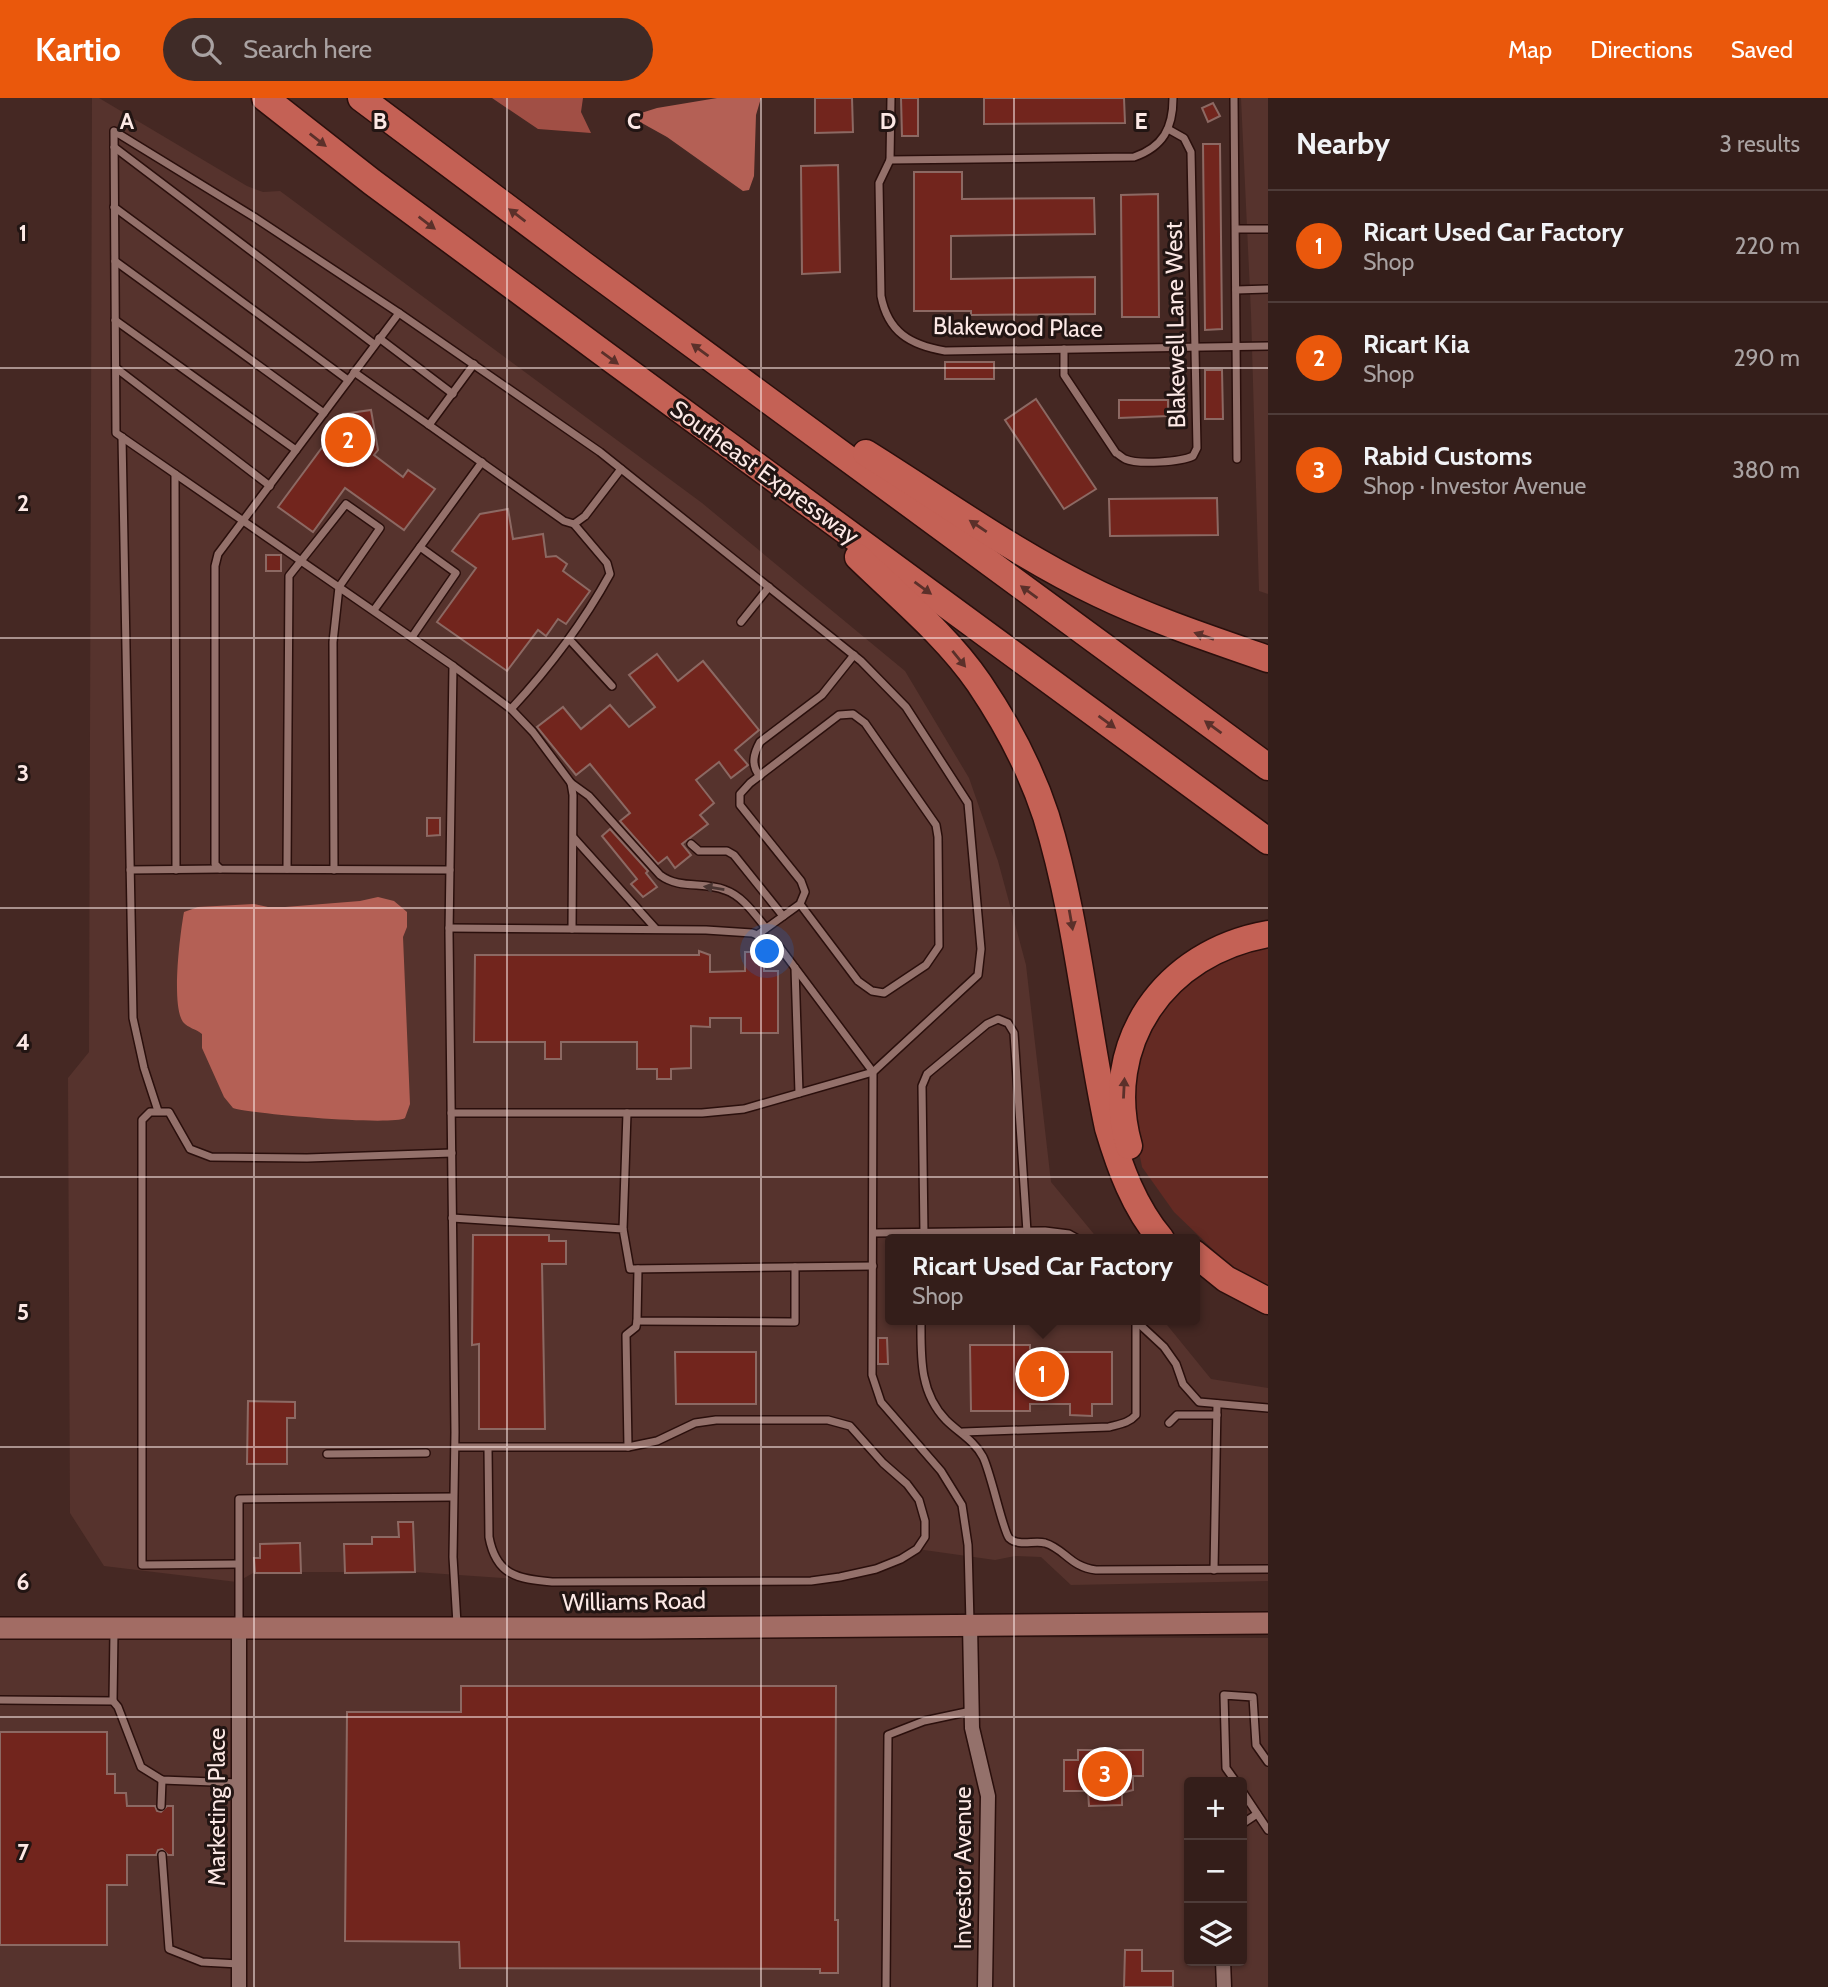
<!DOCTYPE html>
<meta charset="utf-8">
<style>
:root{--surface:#341e1a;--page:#3f2b27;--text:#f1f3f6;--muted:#a9a2a2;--line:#4e3c39;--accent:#ea580c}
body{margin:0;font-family:Cabin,sans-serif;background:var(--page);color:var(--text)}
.controls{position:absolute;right:21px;bottom:21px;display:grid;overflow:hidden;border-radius:7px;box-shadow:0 2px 5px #0004}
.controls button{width:63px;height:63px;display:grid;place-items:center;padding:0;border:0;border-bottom:2px solid var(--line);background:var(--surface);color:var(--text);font:35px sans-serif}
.you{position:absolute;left:768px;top:854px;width:24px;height:24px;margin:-18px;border:5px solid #fff;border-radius:50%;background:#1a73e8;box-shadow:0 0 0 10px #1a73e833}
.badge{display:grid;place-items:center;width:46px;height:46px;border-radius:50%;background:var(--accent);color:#fff;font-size:23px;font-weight:700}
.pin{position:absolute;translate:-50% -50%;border:4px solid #fff;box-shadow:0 2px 7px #0006}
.popup{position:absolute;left:885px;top:1136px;width:315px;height:91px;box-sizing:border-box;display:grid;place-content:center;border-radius:7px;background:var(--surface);filter:drop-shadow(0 2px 5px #0005);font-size:23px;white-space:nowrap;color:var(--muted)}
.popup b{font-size:26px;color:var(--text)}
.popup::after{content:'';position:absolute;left:50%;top:100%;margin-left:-14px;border:14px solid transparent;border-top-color:var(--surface)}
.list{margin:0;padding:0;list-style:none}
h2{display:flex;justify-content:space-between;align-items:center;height:91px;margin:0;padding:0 28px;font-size:30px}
h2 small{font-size:23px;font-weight:400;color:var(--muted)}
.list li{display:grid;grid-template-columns:46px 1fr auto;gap:21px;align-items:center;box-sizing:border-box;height:112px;padding:0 28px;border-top:2px solid var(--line)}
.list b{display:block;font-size:26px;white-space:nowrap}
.list p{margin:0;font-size:23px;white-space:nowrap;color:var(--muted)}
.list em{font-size:23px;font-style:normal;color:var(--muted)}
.icon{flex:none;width:38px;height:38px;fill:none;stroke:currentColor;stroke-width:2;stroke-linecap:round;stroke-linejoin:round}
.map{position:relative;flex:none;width:1268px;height:1889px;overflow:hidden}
header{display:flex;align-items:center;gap:42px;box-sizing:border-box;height:98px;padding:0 35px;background:var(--accent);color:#fff}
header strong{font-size:33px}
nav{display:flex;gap:38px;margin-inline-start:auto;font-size:24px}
.search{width:490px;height:63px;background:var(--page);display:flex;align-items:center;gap:18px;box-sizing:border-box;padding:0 24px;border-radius:38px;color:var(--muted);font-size:26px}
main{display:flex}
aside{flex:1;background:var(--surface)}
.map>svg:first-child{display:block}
.built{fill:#56332d;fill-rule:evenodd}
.green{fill:#642a23}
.forest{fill:#a14f45}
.water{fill:#b46055}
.building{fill:#72251d;stroke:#8c6963;stroke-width:2}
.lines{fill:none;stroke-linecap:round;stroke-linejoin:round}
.service-casing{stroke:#2a0f0c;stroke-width:10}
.minor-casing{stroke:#2a0f0c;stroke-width:17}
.secondary-casing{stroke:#2a0f0c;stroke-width:24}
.motorway-casing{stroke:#2a0f0c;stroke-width:29}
.service{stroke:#94716b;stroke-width:7}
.minor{stroke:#94716b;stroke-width:14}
.secondary{stroke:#a26c64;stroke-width:21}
.motorway{stroke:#c46155;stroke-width:26}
.oneway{fill:#5b302a}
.oneway2{fill:#4a3532}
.grid{fill:none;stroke:#fce8e5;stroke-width:2;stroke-opacity:0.55}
.labels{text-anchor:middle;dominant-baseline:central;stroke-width:6;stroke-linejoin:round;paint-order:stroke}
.street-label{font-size:24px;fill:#fce8e5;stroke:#221513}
.grid-label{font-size:23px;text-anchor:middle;font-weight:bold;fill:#fce8e5;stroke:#221513;stroke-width:6;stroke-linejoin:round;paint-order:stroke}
</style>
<header>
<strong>Kartio</strong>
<div class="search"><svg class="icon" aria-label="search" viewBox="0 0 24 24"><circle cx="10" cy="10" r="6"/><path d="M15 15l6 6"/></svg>Search here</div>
<nav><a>Map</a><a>Directions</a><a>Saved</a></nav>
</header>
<main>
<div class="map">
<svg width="1268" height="1889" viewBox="0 0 1268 1889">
<rect width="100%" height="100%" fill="#452823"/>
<g class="built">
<polygon points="92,0 99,0 247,88 263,94 280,93 702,405 905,573 969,680 998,763 1026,867 1051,1084 1098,1141 890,1141 890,1222 1163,1222 1211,1281 1268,1290 1268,1483 1071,1487 1041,1459 1015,1458 995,1462 917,1451 901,1461 840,1479 519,1481 415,1474 255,1474 237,1484 104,1468 70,1415 68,980 89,954"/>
<polygon points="1241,0 1268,0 1268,496 1259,493 1251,215"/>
<path d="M 970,1526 L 972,1539 L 1268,1540 L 1268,1889 L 0,1889 L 0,1539 L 239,1529 ZM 1189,1684 L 1242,1684 L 1242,1863 L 1189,1863 Z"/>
</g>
<polygon class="green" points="1268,843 1268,1194 1247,1184 1174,1114 1142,1069 1131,1012 1138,955 1158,911 1203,868"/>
<polygon class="forest" points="492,0 583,0 581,14 591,35 538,31"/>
<g class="water">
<polygon points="717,0 761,0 756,17 754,78 749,92 743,93 667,39 640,24 638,16 657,10"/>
<path d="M 378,799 L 394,803 L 407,814 L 407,829 L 403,839 L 410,1006 L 405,1020 C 392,1028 251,1016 233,1010 L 224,999 L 202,950 L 202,936 C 196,931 188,930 183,924 C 171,907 180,836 184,814 L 198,809 L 254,806 L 268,809 L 285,809 L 360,803 Z"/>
</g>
<g class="building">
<polygon points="815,0 852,0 853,34 815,35"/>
<polygon points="901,0 918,0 918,38 902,38"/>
<polygon points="984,0 1124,0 1125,25 984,26"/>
<polygon points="1213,5 1220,18 1208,24 1202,10"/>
<polygon points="1203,46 1220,46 1222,231 1205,232"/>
<polygon points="838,67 840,174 802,176 801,68"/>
<polygon points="914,74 962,74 962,101 1094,100 1095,136 951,138 951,181 1095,179 1095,216 971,217 971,213 914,213"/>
<polygon points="1158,96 1159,219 1122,219 1121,97"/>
<rect x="945" y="264" width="49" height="17"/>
<polygon points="1205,272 1222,272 1223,321 1205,321"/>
<polygon points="1036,301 1096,391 1064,411 1005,322"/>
<polygon points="1119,302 1168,302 1168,318 1119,320"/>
<polygon points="371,312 378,352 374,357 403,379 408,372 435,391 404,432 345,390 313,434 278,409 329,340 326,338 343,316"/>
<polygon points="1217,400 1218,437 1110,438 1109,401"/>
<polygon points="508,411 513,441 543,436 546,459 556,458 567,466 563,473 590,493 566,526 558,521 546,538 538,532 507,573 437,524 476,470 452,453 480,416"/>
<rect x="266" y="457" width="15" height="16"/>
<polygon points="657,556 678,583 703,563 759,632 735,652 748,667 731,680 719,664 696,682 714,705 700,717 708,726 682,746 691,757 675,770 667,759 658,766 620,723 630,715 590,666 576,677 537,629 563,609 581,631 610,607 629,629 655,609 629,577"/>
<polygon points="427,720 440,720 440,737 427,738"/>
<polygon points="610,731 648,773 646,775 657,789 643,799 631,786 637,781 602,738"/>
<polygon points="699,853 710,857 710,874 745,873 745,854 764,854 764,873 778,873 778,935 741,935 741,920 710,920 710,929 691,928 691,970 671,971 671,981 657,981 657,971 637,971 637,944 561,944 561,961 545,961 545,944 474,944 475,857 699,857"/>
<polygon points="473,1137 549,1137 549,1143 566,1143 566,1166 542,1166 545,1331 479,1331 479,1246 472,1247"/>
<polygon points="878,1240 887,1240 888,1266 878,1266"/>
<polygon points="970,1247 1030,1247 1030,1254 1112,1254 1112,1306 1092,1306 1092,1318 1070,1317 1070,1306 1030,1306 1030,1313 971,1313"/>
<polygon points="675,1254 756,1254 756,1306 676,1306"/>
<polygon points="248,1303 295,1304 295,1320 287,1320 287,1366 247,1366"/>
<polygon points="398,1424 413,1424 415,1474 345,1475 344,1446 372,1446 372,1439 399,1439"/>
<polygon points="297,1445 300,1445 301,1475 255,1475 254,1460 260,1460 260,1446"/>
<polygon points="461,1588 836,1588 835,1822 838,1822 838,1875 820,1875 820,1871 460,1870 459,1844 345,1843 347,1614 461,1614"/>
<polygon points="0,1634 107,1634 107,1676 115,1676 115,1695 126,1695 127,1708 155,1708 157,1713 161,1714 167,1708 173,1708 173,1757 168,1757 162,1751 158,1752 156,1757 127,1757 127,1787 107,1787 107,1847 0,1847"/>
<polygon points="1078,1652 1143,1652 1143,1678 1133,1678 1133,1692 1122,1695 1122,1707 1089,1708 1088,1693 1064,1693 1064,1662 1078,1662"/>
<polygon points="1125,1852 1142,1852 1142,1873 1173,1873 1173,1889 1124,1889"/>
</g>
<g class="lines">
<g class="service-casing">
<g id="service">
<path d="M 891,0 L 890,62 L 879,85 L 881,198 C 888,234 910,247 945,253 L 1268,248"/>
<polyline points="1234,0 1237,361"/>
<polyline points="114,49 374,246"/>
<path d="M 890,62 L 1134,59 C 1163,49 1173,30 1173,0"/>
<polyline points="114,109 348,282"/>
<polyline points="1236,131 1268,131"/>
<polyline points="115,163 324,315"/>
<polyline points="1236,192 1268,191"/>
<polyline points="399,215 218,456 215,468 215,766 220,771 450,772"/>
<polyline points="115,222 296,352"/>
<polyline points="379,240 453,296"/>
<path d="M 1064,251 L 1064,277 L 1116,355 C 1117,355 1124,361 1125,361 C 1138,367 1181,364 1193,358 L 1197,350 L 1191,54 L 1184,40 L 1168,31"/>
<polyline points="474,266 429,327 564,423 574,426 585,418 621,371"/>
<polyline points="116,270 270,388"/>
<polyline points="354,274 429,327"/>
<polyline points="122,339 133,920 144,970 158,1013"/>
<polyline points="175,376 176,772"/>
<polyline points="374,512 482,364"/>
<polyline points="741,524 769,489"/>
<polyline points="412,539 456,475 420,449"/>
<polyline points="569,541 612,588"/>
<polyline points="453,568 511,611 533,634 571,685 573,697 572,831"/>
<path d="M 511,611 C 550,569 582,527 610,476 L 607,465 L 574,426"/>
<path d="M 760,678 C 750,667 754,655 760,644 L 822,597 L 854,557"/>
<path d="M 571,685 L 589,698 L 660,777 C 680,792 703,783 725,792 C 743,798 755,817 766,830"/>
<polyline points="574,740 656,831"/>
<polyline points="691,746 699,753 727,753 734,757 783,818"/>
<polyline points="287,771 289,478 346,406 380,430 339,489 333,544 334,772"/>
<polyline points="130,772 220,771"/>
<polyline points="449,830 706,832 752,835 775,843 873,974 744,1011 702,1015 451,1015"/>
<polyline points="757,837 800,806 805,794 801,783 740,707 740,696 750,685 839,617 853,616 865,625 936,727 938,739 939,848 926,867 884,895 872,893 858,883 800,806"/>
<polyline points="795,870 799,995"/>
<polyline points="452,1120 623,1131 630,1171 873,1168"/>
<polyline points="623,1131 627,1015"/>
<polyline points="873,1135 1045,1133 1069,1136 1078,1141"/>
<polyline points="924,1136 922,988 927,976 987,926 998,921 1008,925 1014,935 1027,1134"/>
<polyline points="638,1171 637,1223 790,1224 795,1224 795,1169"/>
<path d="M 921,1222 C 921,1258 919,1294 946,1322 C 959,1335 974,1342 983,1359 C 991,1375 1003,1433 1009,1440 C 1019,1449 1034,1442 1045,1445 C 1065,1451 1070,1469 1096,1472 L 1268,1471"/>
<polyline points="1136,1223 1164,1249 1176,1266 1183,1286 1199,1304 1268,1310"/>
<polyline points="1169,1325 1177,1317 1217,1317"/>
<path d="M 963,1334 L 1109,1329 C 1120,1326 1129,1325 1136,1317 L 1136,1224"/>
<path d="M 455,1349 L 628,1349 L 657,1343 L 695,1325 L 716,1322 L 828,1322 L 850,1328 L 883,1365 L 907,1386 L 919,1402 L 925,1423 L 925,1439 L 917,1451 L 901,1461 L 876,1471 L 840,1479 L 811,1483 L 552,1484 C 517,1481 496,1477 489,1439 L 488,1350"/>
<polyline points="628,1349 626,1237 636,1229 637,1223"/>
<polyline points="327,1356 426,1355"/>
<polyline points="238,1466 142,1467 142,1022 150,1014 169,1014 190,1051 211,1059 307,1060 452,1055"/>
<polyline points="1214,1472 1217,1306"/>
<polyline points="457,1526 453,1459 455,1334 449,835 453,568 116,335 114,33 254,119 399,215 600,354 861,563 906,609 968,705 981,851 978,877 873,974 872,1277 881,1304 941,1373 962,1407 968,1447 970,1525"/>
<polyline points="239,1529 239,1401 453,1399"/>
<polyline points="0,1602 113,1603 118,1609 141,1669 162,1682 239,1685"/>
<polyline points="113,1603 114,1534"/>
<polyline points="1236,1684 1226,1670 1224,1597 1253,1599 1256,1647 1268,1664"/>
<polyline points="1242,1693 1268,1732"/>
<polyline points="161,1708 162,1682"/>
<polyline points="1242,1726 1257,1716"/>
<polyline points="162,1757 169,1851 202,1864 239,1866"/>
<polyline points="886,1889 888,1637 924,1623 971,1613"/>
</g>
</g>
<g class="minor-casing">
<g id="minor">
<polyline points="970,1526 972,1630 988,1698 985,1889"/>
<polyline points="1223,1863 1224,1889"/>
<polyline points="239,1889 239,1529"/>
</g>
</g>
<g class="secondary-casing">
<polyline id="secondary" points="0,1530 640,1530 1268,1525"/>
</g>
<g class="motorway-casing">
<g id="motorway">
<polyline points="265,0 372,84 603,255 1268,743"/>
<polyline points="361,0 584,167 1268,669"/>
<path d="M 866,355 C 943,403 1017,457 1099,496 C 1153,522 1211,541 1268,561"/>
<path d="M 858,459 C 899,499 946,537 979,585 C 1006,625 1031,672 1046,718 C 1077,819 1086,927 1108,1030 C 1120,1070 1134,1109 1161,1141"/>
<path d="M 1129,1048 C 1100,945 1165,854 1268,836"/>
<polyline points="1194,1155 1226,1181 1268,1203"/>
</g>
</g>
<use href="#service" class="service"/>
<use href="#minor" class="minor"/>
<use href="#secondary" class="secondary"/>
<use href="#motorway" class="motorway"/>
</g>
<defs><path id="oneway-solid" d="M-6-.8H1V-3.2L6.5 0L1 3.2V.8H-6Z" transform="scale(1.75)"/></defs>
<g class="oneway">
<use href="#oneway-solid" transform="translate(318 42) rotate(38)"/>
<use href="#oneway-solid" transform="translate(517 117) rotate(-143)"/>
<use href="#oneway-solid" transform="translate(427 125) rotate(37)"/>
<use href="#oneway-solid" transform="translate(700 252) rotate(-144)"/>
<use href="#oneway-solid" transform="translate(610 260) rotate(36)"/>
<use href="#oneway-solid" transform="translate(978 428) rotate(-146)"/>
<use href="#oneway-solid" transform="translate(923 490) rotate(36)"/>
<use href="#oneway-solid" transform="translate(1029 494) rotate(-144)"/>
<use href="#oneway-solid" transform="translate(1204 538) rotate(-161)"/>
<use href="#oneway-solid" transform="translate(959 561) rotate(51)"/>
<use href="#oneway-solid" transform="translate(1107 624) rotate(36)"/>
<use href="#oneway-solid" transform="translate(1213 629) rotate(-144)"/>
<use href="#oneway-solid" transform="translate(1071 822) rotate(80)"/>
<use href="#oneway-solid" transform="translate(1124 990) rotate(-87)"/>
</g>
<use class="oneway2" href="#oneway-solid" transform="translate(714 790) rotate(-171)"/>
<path class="grid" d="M 254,0 L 254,1889M 507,0 L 507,1889M 761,0 L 761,1889M 1014,0 L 1014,1889M 0,270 L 1268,270M 0,540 L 1268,540M 0,810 L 1268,810M 0,1079 L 1268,1079M 0,1349 L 1268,1349M 0,1619 L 1268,1619"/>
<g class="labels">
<g class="street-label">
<text transform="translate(1175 227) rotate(-91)">Blakewell Lane West</text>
<text transform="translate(1018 229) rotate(1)">Blakewood Place</text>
<text transform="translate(765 374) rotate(36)">Southeast Expressway</text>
<text transform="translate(634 1503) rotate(-1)">Williams Road</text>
<text transform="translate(216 1709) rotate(-90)">Marketing Place</text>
<text transform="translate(962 1770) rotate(-90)">Investor Avenue</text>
</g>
</g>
<g class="grid-label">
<text x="127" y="31">A</text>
<text x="380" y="31">B</text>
<text x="634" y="31">C</text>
<text x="888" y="31">D</text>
<text x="1141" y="31">E</text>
<text x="23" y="143">1</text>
<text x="23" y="413">2</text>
<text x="23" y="683">3</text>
<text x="23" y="952">4</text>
<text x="23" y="1222">5</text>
<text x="23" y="1492">6</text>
<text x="23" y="1762">7</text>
</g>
</svg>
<div class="controls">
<button>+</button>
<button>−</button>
<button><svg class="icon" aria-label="layers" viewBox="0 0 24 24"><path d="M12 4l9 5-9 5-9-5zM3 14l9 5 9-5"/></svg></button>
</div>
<div class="you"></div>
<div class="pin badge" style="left:1042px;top:1276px">1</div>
<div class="popup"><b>Ricart Used Car Factory</b>Shop</div>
<div class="pin badge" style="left:348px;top:342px">2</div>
<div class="pin badge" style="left:1105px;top:1676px">3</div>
</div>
<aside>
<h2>Nearby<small>3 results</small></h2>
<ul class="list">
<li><span class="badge">1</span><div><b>Ricart Used Car Factory</b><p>Shop</p></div><em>220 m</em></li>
<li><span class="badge">2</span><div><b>Ricart Kia</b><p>Shop</p></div><em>290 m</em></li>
<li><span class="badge">3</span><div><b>Rabid Customs</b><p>Shop · Investor Avenue</p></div><em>380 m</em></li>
</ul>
</aside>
</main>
